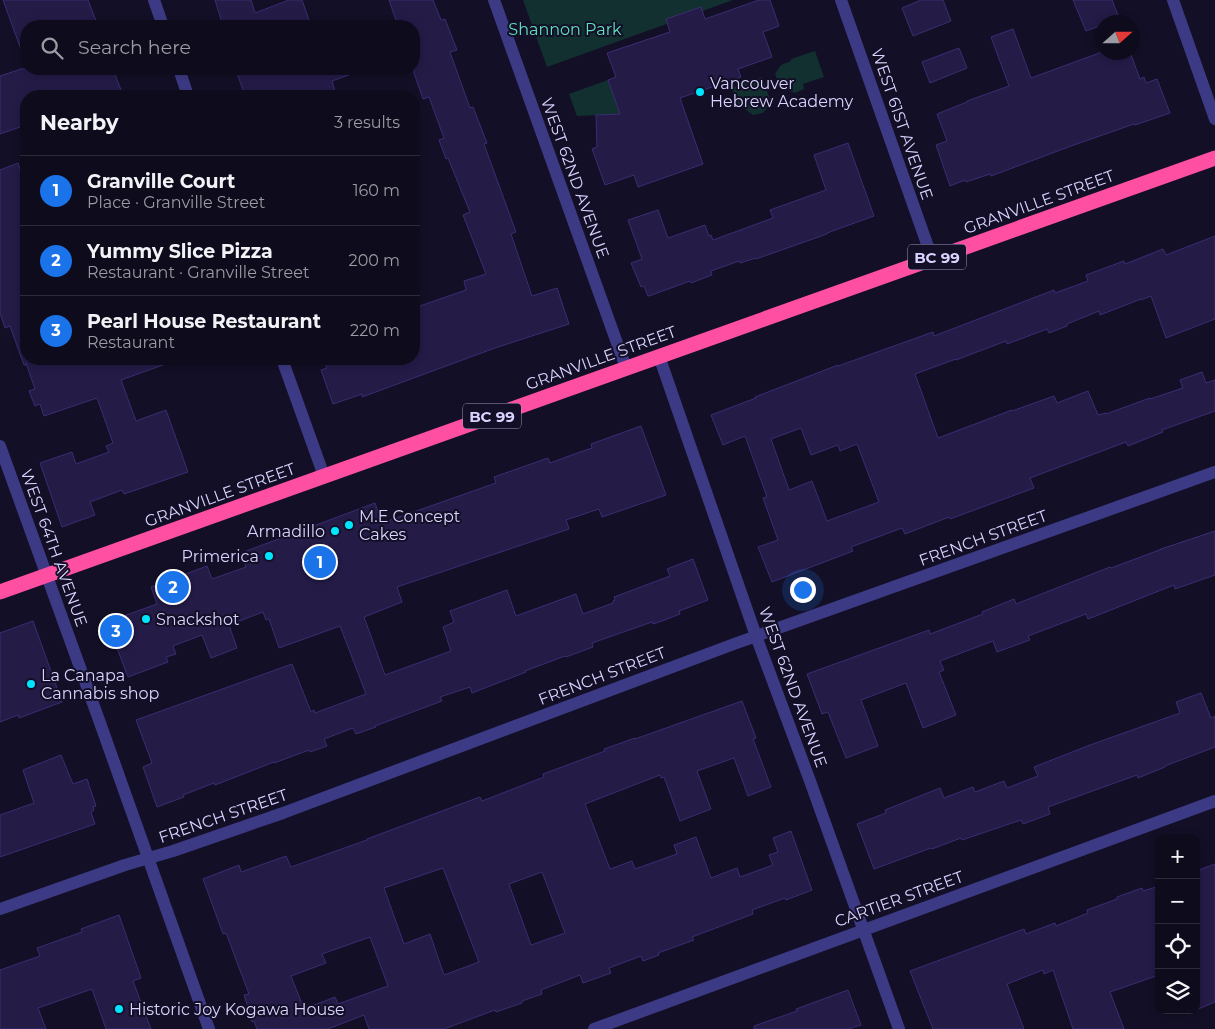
<!DOCTYPE html>
<meta charset="utf-8">
<style>
:root{--surface:#0e0b1c;--page:#1c1929;--text:#f1f3f6;--muted:#9b9ba3;--line:#2e2b3b;--accent:#1a73e8}
body{margin:0;font-family:Montserrat,sans-serif;background:var(--page);color:var(--text)}
.controls{position:absolute;right:15px;bottom:15px;display:grid;overflow:hidden;border-radius:10px;box-shadow:0 2px 8px #0003}
.controls button{width:45px;height:45px;display:grid;place-items:center;padding:0;border:0;border-bottom:1px solid var(--line);background:var(--surface);color:var(--text);font:25px sans-serif}
.compass{position:absolute;left:1095px;top:15px;width:45px;height:45px;border-radius:50%;background:var(--surface);box-shadow:0 2px 8px #0003;rotate:69deg}
.you{position:absolute;left:802px;top:589px;width:18px;height:18px;margin:-12px;border:4px solid #fff;border-radius:50%;background:#1a73e8;box-shadow:0 0 0 8px #1a73e833}
.badge{display:grid;place-items:center;width:32px;height:32px;border-radius:50%;background:var(--accent);color:#fff;font-size:16px;font-weight:700}
.pin{position:absolute;translate:-50% -50%;border:2px solid #fff;box-shadow:0 1px 5px #0006}
.list{margin:0;padding:0;list-style:none}
h2{display:flex;justify-content:space-between;align-items:center;height:65px;margin:0;padding:0 20px;font-size:21px}
h2 small{font-size:16px;font-weight:400;color:var(--muted)}
.list li{display:grid;grid-template-columns:32px 1fr auto;gap:15px;align-items:center;box-sizing:border-box;height:70px;padding:0 20px;border-top:1px solid var(--line)}
.list b{display:block;font-size:19px;white-space:nowrap}
.list p{margin:0;font-size:16px;white-space:nowrap;color:var(--muted)}
.list em{font-size:16px;font-style:normal;color:var(--muted)}
.icon{flex:none;width:28px;height:28px;fill:none;stroke:currentColor;stroke-width:2;stroke-linecap:round;stroke-linejoin:round}
.map{position:relative;flex:none;width:1215px;height:1029px;overflow:hidden}
.search{position:absolute;background:var(--surface);box-shadow:0 2px 8px #0003;left:20px;top:20px;width:400px;height:55px;display:flex;align-items:center;gap:12px;box-sizing:border-box;padding:0 18px;border-radius:20px;color:var(--muted);font-size:19px}
.panel{position:absolute;background:var(--surface);box-shadow:0 2px 8px #0003;left:20px;top:90px;width:400px;height:275px;border-radius:20px}
.map>svg:first-child{display:block}
.green{fill:#12302f}
.building{fill:#241b47;stroke:#3b2d73;fill-rule:evenodd}
.lines{fill:none;stroke-linecap:round;stroke-linejoin:round}
.minor{stroke:#3d3a85;stroke-width:12}
.highway{stroke:#ff4fa3;stroke-width:15}
.poi-dot{fill:#00e5ff;stroke:#130f26;stroke-width:2}
.labels{text-anchor:middle;dominant-baseline:central;stroke-width:4;stroke-linejoin:round;paint-order:stroke}
.shield{fill:#130f26;stroke:#9e99be;stroke-width:1}
.shield-label{font-size:15px;font-weight:bold;fill:#d9d4ff}
.park-label{font-size:16px;fill:#5fe0c0;stroke:#130f26}
.poi-label{font-size:16px;fill:#d9d4ff;stroke:#130f26;text-anchor:start}
.street-label{font-size:16px;fill:#d9d4ff;stroke:#130f26}
</style>
<div class="map">
<svg width="1215" height="1029" viewBox="0 0 1215 1029">
<rect width="100%" height="100%" fill="#130f26"/>
<g class="green">
<polygon points="523,0 733,0 547,67"/>
<polygon points="815,51 824,77 803,84 804,89 795,93 780,87 775,74 781,65 791,61 791,59"/>
<polygon points="762,77 771,102 763,113 753,115 737,103 731,88"/>
<polygon points="608,80 620,114 577,116 569,94"/>
</g>
<g class="building">
<polygon points="3,0 88,0 98,26 26,26 26,58 24,58"/>
<polygon points="215,0 251,0 255,13 289,0 302,0 311,26 223,26"/>
<polygon points="389,0 433,0 441,20 445,19 457,50 450,52 470,108 473,107 487,143 484,144 516,232 511,234 532,296 557,288 569,324 495,348 362,397 362,394 333,404 321,370 327,368 323,359 414,359 414,308 466,290 464,281 486,274 463,215 470,212 448,158 446,159 439,140 444,138 429,97 423,99 414,73 414,26 398,26"/>
<polygon points="759,0 770,0 779,26 763,32 772,57 738,69 741,77 680,98 703,164 638,187 634,175 605,185 592,149 597,147 596,115 620,114 608,80 616,77 607,53 670,32 666,19 701,7 705,19"/>
<polygon points="921,0 943,0 951,21 913,36 902,8"/>
<polygon points="1073,0 1112,0 1119,18 1108,22 1102,22 1102,25 1086,31"/>
<polygon points="1013,29 1031,78 1102,52 1130,52 1140,79 1144,77 1146,83 1157,79 1170,113 1135,125 1134,124 1071,146 991,176 990,174 966,182 965,180 950,186 936,145 947,141 937,114 967,102 967,101 1009,86 991,37"/>
<polygon points="959,48 967,68 930,83 922,62"/>
<polygon points="21,69 113,69 121,90 118,91 120,96 26,96 26,125 0,134 0,76"/>
<polygon points="250,69 360,69 360,71 332,81 335,91 322,96 245,96 237,73"/>
<polygon points="848,143 874,216 827,233 827,234 756,259 756,258 740,263 739,261 711,271 712,275 691,283 690,281 649,296 648,296 644,286 641,287 631,263 642,259 628,220 658,210 668,238 705,225 709,236 711,235 713,240 773,218 770,210 826,190 814,155"/>
<polygon points="18,163 26,187 26,359 173,359 174,361 121,380 136,421 166,410 188,472 124,494 122,490 90,502 95,515 62,527 40,463 72,452 76,464 109,452 106,446 113,443 97,398 44,416 40,404 35,406 29,391 35,389 26,363 26,365 24,365 10,326 5,328 0,313 0,170"/>
<path d="M 1215,236 L 1215,319 L 1166,338 L 1151,296 L 1141,300 L 1141,299 L 1100,315 L 1099,311 L 1067,324 L 1067,326 L 1049,333 L 1047,329 L 1007,344 L 1006,341 L 956,360 L 956,359 L 915,374 L 938,438 L 1012,410 L 1012,411 L 1054,396 L 1057,403 L 1088,391 L 1098,415 L 1106,413 L 1106,414 L 1150,398 L 1150,399 L 1183,388 L 1180,380 L 1202,372 L 1206,383 L 1215,380 L 1215,411 L 1162,430 L 1163,432 L 1128,446 L 1126,442 L 1030,478 L 1034,488 L 950,519 L 949,517 L 905,534 L 902,528 L 851,547 L 853,551 L 772,582 L 758,547 L 778,540 L 763,498 L 767,497 L 745,436 L 723,445 L 711,415 L 756,398 L 755,397 L 838,365 L 838,366 L 933,332 L 934,336 L 1054,290 L 1055,293 L 1088,281 L 1086,275 L 1124,261 L 1125,264 L 1163,249 L 1166,255 ZM 801,428 L 811,455 L 838,445 L 840,451 L 857,444 L 879,502 L 827,521 L 812,481 L 789,490 L 771,439 Z"/>
<polygon points="641,426 666,495 602,517 599,509 566,520 569,529 397,587 402,602 364,617 385,675 451,651 443,627 454,622 450,611 507,590 516,616 576,594 583,614 613,603 613,601 615,600 614,597 670,576 667,569 693,559 708,600 679,611 680,614 662,621 653,624 652,622 592,643 593,647 566,657 565,656 525,671 526,672 472,693 470,687 440,697 442,701 375,726 376,727 356,734 353,728 324,739 327,746 310,752 309,750 274,763 274,762 215,785 214,783 183,795 184,797 157,807 143,767 152,763 136,720 292,664 311,712 314,710 315,713 366,694 340,626 279,648 269,619 266,620 263,612 229,625 237,648 211,658 202,635 173,646 176,654 166,657 168,662 128,677 107,622 157,604 151,587 207,566 212,579 246,567 241,553 375,503 382,523 496,483 494,477 548,458 550,463 580,452 592,448 591,444"/>
<polygon points="1215,531 1215,575 1175,589 1174,585 1088,619 1086,614 1028,636 1030,640 997,652 993,641 940,661 944,670 939,672 956,715 923,728 906,683 861,700 878,746 846,758 828,712 822,714 807,674 929,630 930,634 983,614 982,612 1014,599 1016,604 1110,567 1111,568 1162,549 1161,549"/>
<polygon points="33,621 62,702 19,718 18,715 0,722 0,633"/>
<polygon points="1201,693 1211,718 1215,716 1215,747 1165,766 1165,767 1138,778 1137,775 1048,807 1050,814 1023,824 1021,820 962,840 961,838 932,849 931,848 874,869 857,824 886,813 885,810 940,788 944,798 973,787 975,792 1004,781 1007,788 1038,776 1034,767 1090,745 1180,713 1176,702"/>
<path d="M 742,701 L 756,738 L 753,739 L 771,787 L 748,796 L 734,758 L 697,771 L 711,809 L 680,821 L 664,777 L 661,778 L 660,775 L 585,804 L 610,869 L 632,861 L 635,869 L 677,854 L 674,845 L 696,837 L 711,878 L 737,868 L 740,877 L 773,865 L 769,855 L 778,852 L 773,838 L 791,831 L 812,890 L 786,900 L 785,898 L 752,910 L 753,914 L 692,937 L 694,940 L 658,953 L 659,955 L 643,961 L 641,956 L 609,968 L 611,973 L 583,983 L 580,975 L 541,990 L 542,994 L 522,1001 L 522,1003 L 496,1012 L 495,1010 L 444,1029 L 369,1029 L 364,1015 L 328,1029 L 257,1029 L 254,1021 L 252,1022 L 246,1008 L 248,1007 L 244,995 L 249,994 L 226,933 L 223,934 L 203,879 L 239,865 L 241,872 L 286,856 L 291,867 L 367,840 L 367,839 L 450,808 L 480,797 L 482,801 L 544,777 L 543,774 L 605,751 L 604,749 L 635,738 L 635,739 ZM 443,868 L 479,962 L 444,975 L 430,934 L 404,944 L 384,888 ZM 542,872 L 565,933 L 531,945 L 509,884 ZM 370,937 L 388,986 L 338,1004 L 335,997 L 304,1009 L 291,976 L 326,963 L 322,954 Z"/>
<polygon points="61,755 73,784 87,779 96,806 93,807 94,810 91,812 95,824 0,857 0,815 34,803 23,770"/>
<polygon points="1215,864 1215,1002 1196,1010 1196,871"/>
<polygon points="1159,886 1159,975 1110,992 1124,1029 1073,1029 1053,970 1044,974 1043,970 1007,984 1024,1029 933,1029 910,971 1024,929 1026,934 1055,923 1056,926 1088,913 1087,910 1117,899 1117,897 1142,888 1143,891"/>
<polygon points="119,915 141,978 133,981 151,1029 106,1029 92,989 38,1008 46,1029 0,1029 0,970 40,956 37,948 82,932 81,929"/>
<polygon points="848,990 861,1025 848,1029 754,1029 754,1026 797,1011 796,1009"/>
</g>
<g class="lines">
<g class="minor">
<polyline points="154,0 163,26"/>
<polyline points="494,0 626,368"/>
<polyline points="841,0 932,258"/>
<polyline points="1173,0 1215,119"/>
<polyline points="179,69 188,96"/>
<polyline points="659,356 756,636 810,781 899,1029"/>
<polyline points="282,359 324,476"/>
<polyline points="0,446 99,720 209,1029"/>
<polyline points="0,909 125,865 173,851 283,813 734,644 1215,472"/>
<polyline points="594,1029 1215,801"/>
</g>
<polyline class="highway" points="0,592 1215,158"/>
</g>
<g class="poi-dot">
<circle cx="700" cy="92" r="5"/>
<circle cx="349" cy="525" r="5"/>
<circle cx="335" cy="531" r="5"/>
<circle cx="269" cy="556" r="5"/>
<circle cx="146" cy="619" r="5"/>
<circle cx="31" cy="684" r="5"/>
<circle cx="119" cy="1009" r="5"/>
</g>
<g class="labels">
<g class="shield">
<rect x="908" y="244.5" width="58" height="25" rx="4"/>
<rect x="463" y="403.5" width="58" height="25" rx="4"/>
</g>
<g class="shield-label">
<text x="937" y="257">BC 99</text>
<text x="492" y="416">BC 99</text>
</g>
<g class="park-label">
<text x="565" y="29">Shannon Park</text>
</g>
<g class="poi-label">
<text x="710" y="83">Vancouver<tspan x="710" dy="18">Hebrew Academy</tspan></text>
<text x="359" y="516">M.E Concept<tspan x="359" dy="18">Cakes</tspan></text>
<text x="325" y="531" text-anchor="end">Armadillo</text>
<text x="259" y="556" text-anchor="end">Primerica</text>
<text x="156" y="619">Snackshot</text>
<text x="41" y="675">La Canapa<tspan x="41" dy="18">Cannabis shop</tspan></text>
<text x="129" y="1009">Historic Joy Kogawa House</text>
</g>
<g class="street-label">
<text transform="translate(902 124) rotate(71)">WEST 61ST AVENUE</text>
<text transform="translate(575 178) rotate(70)">WEST 62ND AVENUE</text>
<text transform="translate(1039 202) rotate(-20)">GRANVILLE STREET</text>
<text transform="translate(601 358) rotate(-20)">GRANVILLE STREET</text>
<text transform="translate(220 495) rotate(-20)">GRANVILLE STREET</text>
<text transform="translate(983 538) rotate(-20)">FRENCH STREET</text>
<text transform="translate(54 548) rotate(70)">WEST 64TH AVENUE</text>
<text transform="translate(602 676) rotate(-21)">FRENCH STREET</text>
<text transform="translate(793 687) rotate(70)">WEST 62ND AVENUE</text>
<text transform="translate(223 816) rotate(-19)">FRENCH STREET</text>
<text transform="translate(899 899) rotate(-20)">CARTIER STREET</text>
</g>
</g>
</svg>
<div class="controls">
<button>+</button>
<button>−</button>
<button><svg class="icon" aria-label="locate" viewBox="0 0 24 24"><circle cx="12" cy="12" r="6"/><path d="M12 2v4M12 18v4M2 12h4M18 12h4"/></svg></button>
<button><svg class="icon" aria-label="layers" viewBox="0 0 24 24"><path d="M12 4l9 5-9 5-9-5zM3 14l9 5 9-5"/></svg></button>
</div>
<svg class="compass" viewBox="-18 -18 36 36"><path d="M0-13l5 13h-10z" fill="#e53935"/><path d="M0 13l5-13h-10z" fill="#9b9ba3"/></svg>
<div class="you"></div>
<div class="pin badge" style="left:320px;top:562px">1</div>
<div class="pin badge" style="left:173px;top:587px">2</div>
<div class="pin badge" style="left:116px;top:631px">3</div>
<div class="search"><svg class="icon" aria-label="search" viewBox="0 0 24 24"><circle cx="10" cy="10" r="6"/><path d="M15 15l6 6"/></svg>Search here</div>
<section class="panel">
<h2>Nearby<small>3 results</small></h2>
<ul class="list">
<li><span class="badge">1</span><div><b>Granville Court</b><p>Place · Granville Street</p></div><em>160 m</em></li>
<li><span class="badge">2</span><div><b>Yummy Slice Pizza</b><p>Restaurant · Granville Street</p></div><em>200 m</em></li>
<li><span class="badge">3</span><div><b>Pearl House Restaurant</b><p>Restaurant</p></div><em>220 m</em></li>
</ul>
</section>
</div>
